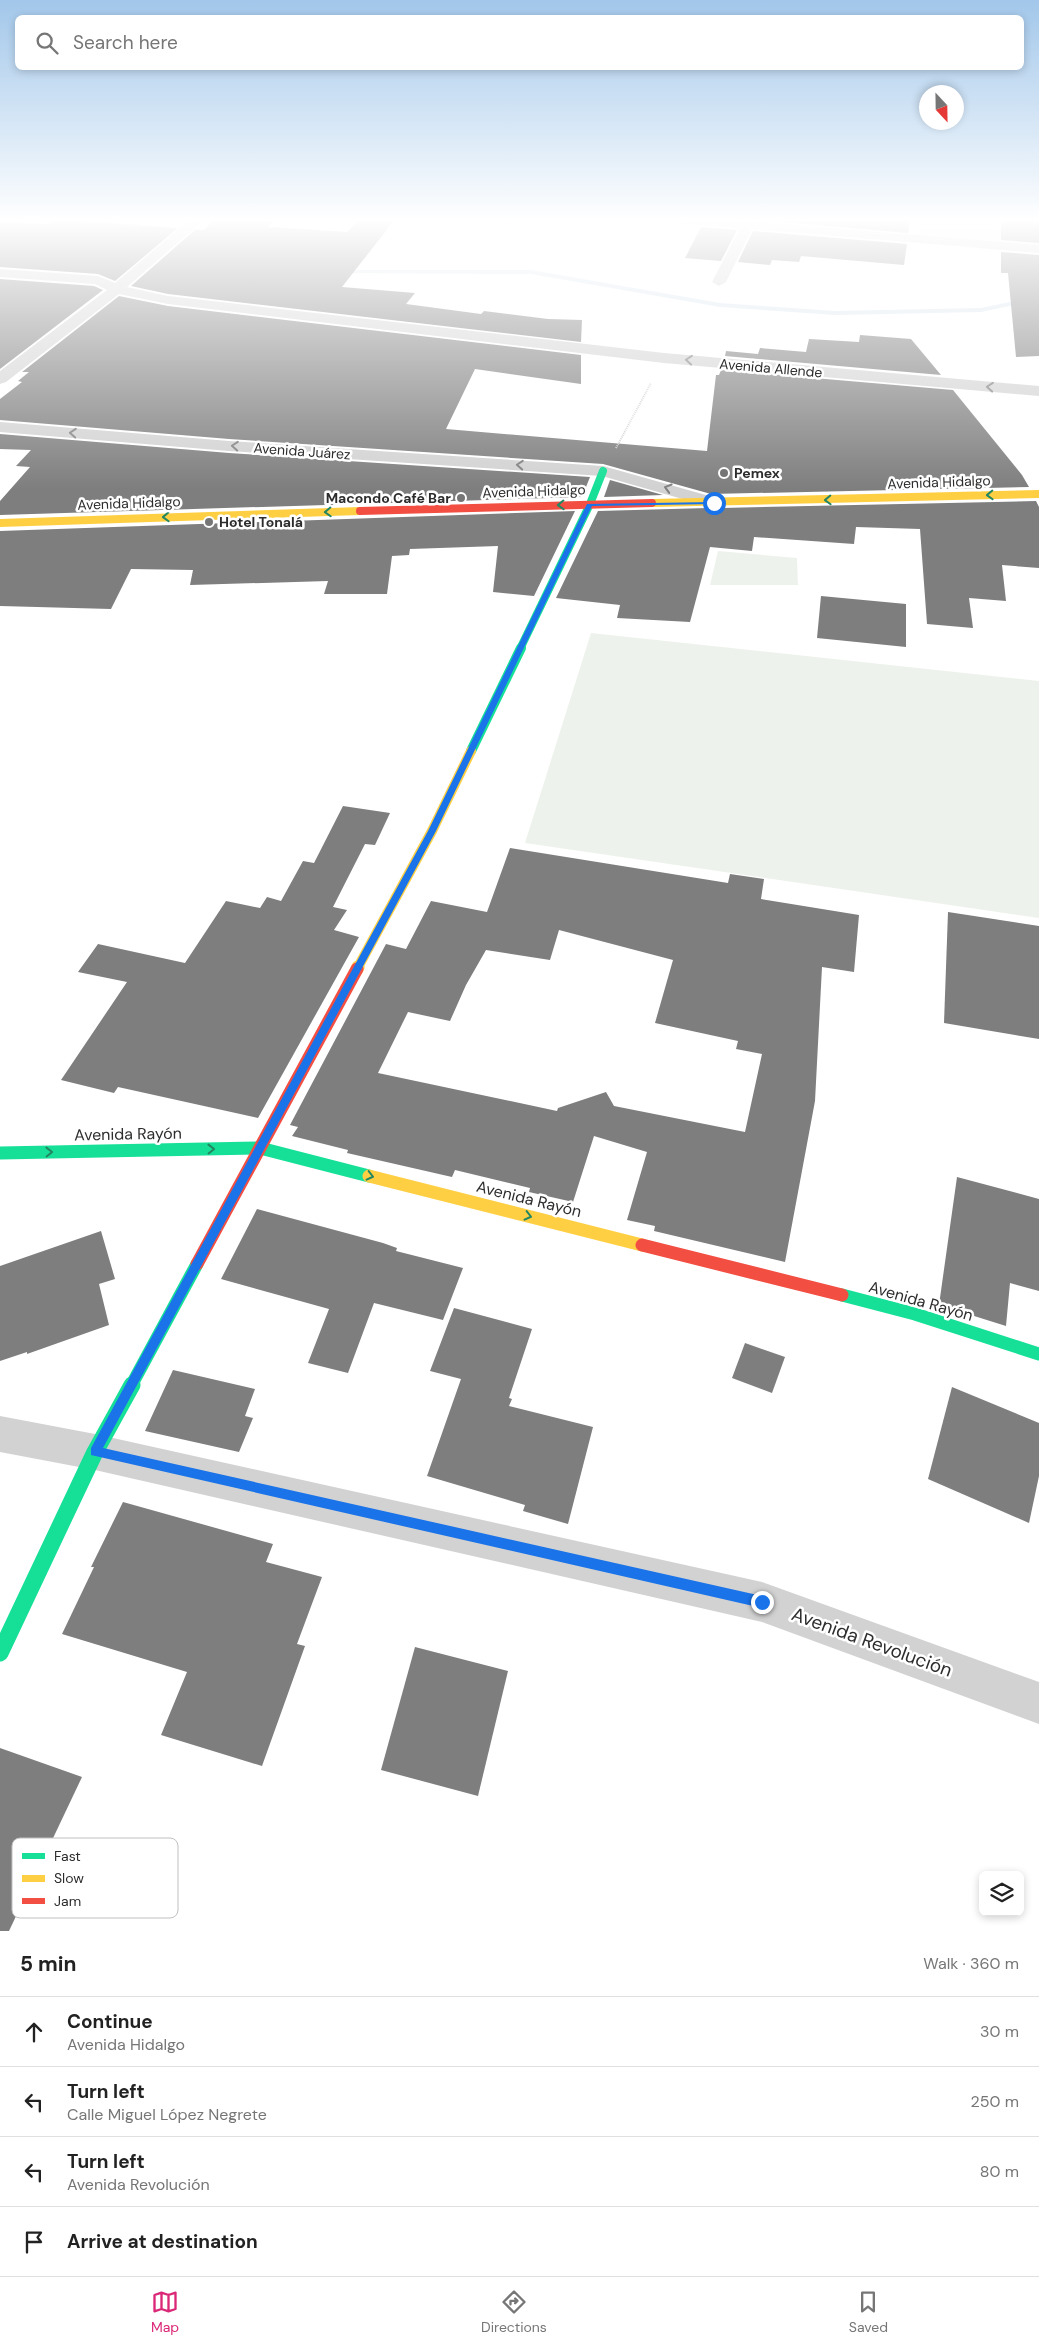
<!DOCTYPE html>
<meta charset="utf-8">
<style>
:root{--surface:#fff;--page:#f6f6f6;--text:#222;--muted:#767676;--line:#e0e0e0;--accent:#db2777}
body{margin:0;font-family:"DM Sans",sans-serif;background:var(--page);color:var(--text)}
.controls{position:absolute;right:15px;bottom:15px;display:grid;overflow:hidden;border-radius:8px;box-shadow:0 2px 8px #0003}
.controls button{width:45px;height:45px;display:grid;place-items:center;padding:0;border:0;border-bottom:1px solid var(--line);background:var(--surface);color:var(--text);font:25px sans-serif}
.compass{position:absolute;left:919px;top:85px;width:45px;height:45px;border-radius:50%;background:var(--surface);box-shadow:0 2px 8px #0003;rotate:158deg}
.stop{position:absolute;width:15px;height:15px;margin:-11px;border:4px solid #1a73e8;border-radius:50%;background:#fff}
.stop.end{background:#1a73e8;border-color:#fff;box-shadow:0 1px 5px #0008}
.list{margin:0;padding:0;list-style:none}
h2{display:flex;justify-content:space-between;align-items:center;height:65px;margin:0;padding:0 20px;font-size:21px}
h2 small{font-size:16px;font-weight:400;color:var(--muted)}
.list li{display:grid;grid-template-columns:32px 1fr auto;gap:15px;align-items:center;box-sizing:border-box;height:70px;padding:0 20px;border-top:1px solid var(--line)}
.list b{display:block;font-size:19px;white-space:nowrap}
.list p{margin:0;font-size:16px;white-space:nowrap;color:var(--muted)}
.list em{font-size:16px;font-style:normal;color:var(--muted)}
.icon{flex:none;width:28px;height:28px;fill:none;stroke:currentColor;stroke-width:2;stroke-linecap:round;stroke-linejoin:round}
.map{position:relative;flex:none;width:1039px;height:1931px;overflow:hidden}
.search{position:absolute;background:var(--surface);box-shadow:0 2px 8px #0003;left:15px;right:15px;top:15px;height:55px;display:flex;align-items:center;gap:12px;box-sizing:border-box;padding:0 18px;border-radius:8px;color:var(--muted);font-size:19px}
.sheet{height:345px;background:var(--surface)}
nav{display:flex;justify-content:space-around;align-items:center;box-sizing:border-box;height:70px;border-top:1px solid var(--line);background:var(--surface);font-size:14px;color:var(--muted)}
nav a{display:grid;justify-items:center;gap:2px}
nav .on{color:var(--accent)}
.map>svg:first-child{display:block}
.green{fill:#eef2ec}
.lines{fill:none;stroke-linecap:round;stroke-linejoin:round}
.stream{fill:#dae4ee;fill-rule:evenodd}
.building{fill:#7e7e7e;fill-rule:evenodd}
.path{stroke:#d1d1d1;stroke-width:2;stroke-dasharray:1 1;stroke-linecap:butt}
.street{fill:#d2d2d2;fill-rule:evenodd}
.fast-far3{stroke:#16e098;stroke-width:8}
.fast-far2{stroke:#16e098;stroke-width:10}
.fast-far1{stroke:#16e098;stroke-width:13}
.fast{stroke:#16e098;stroke-width:17}
.slow-far2{stroke:#ffcf43;stroke-width:8}
.slow-far1{stroke:#ffcf43;stroke-width:10}
.slow{stroke:#ffcf43;stroke-width:13}
.jam-far1{stroke:#f24e42;stroke-width:8}
.jam{stroke:#f24e42;stroke-width:13}
.oneway{stroke:#808080}
.oneway2{stroke:#228662}
.route{fill:#1a73e8}
.poi-dot{fill:#767676;stroke:#fff;stroke-width:2}
.labels{text-anchor:middle;dominant-baseline:central;stroke-width:5;stroke-linejoin:round;paint-order:stroke}
.far-street-label{font-size:14px;fill:#2d2d2d;stroke:#fff}
.far-poi-label{font-size:14px;font-weight:bold;fill:#2d2d2d;stroke:#fff;text-anchor:start}
.street-label{font-size:16px;fill:#2d2d2d;stroke:#fff}
.near-street-label{font-size:19px;fill:#2d2d2d;stroke:#fff}
.key{fill:#fff;stroke:#c0c0c0;stroke-width:1}
.key-label{font-size:14px;fill:#2d2d2d}
</style>
<div class="map">
<svg width="1039" height="1931" viewBox="0 0 1039 1931">
<rect width="100%" height="100%" fill="#fff"/>
<g class="green">
<polygon points="920,218 992,218 992,227 1039,231 1039,245 918,235"/>
<polygon points="718,551 797,558 798,585 710,585"/>
<polygon points="591,633 1039,681 1039,918 525,843"/>
</g>
<g class="lines">
<polygon class="stream" points="337,270 531,270 720,303 836,311 981,308 1039,296 1039,300 981,312 836,315 720,307 531,274 335,273"/>
</g>
<g class="building">
<polygon points="215,218 276,218 268,227 347,232 361,218 396,218 342,287 415,293 406,304 481,314 484,311 548,319 582,320 581,342 168,294 131,286 196,229 204,230"/>
<polygon points="759,218 910,218 908,233 758,220"/>
<polygon points="1001,218 1039,218 1039,243 1001,240"/>
<polygon points="55,219 178,228 115,281 98,274 0,267 0,222 47,224"/>
<polygon points="701,227 737,230 721,261 685,258"/>
<polygon points="753,231 907,244 904,265 801,256 799,262 772,260 770,265 738,262"/>
<polygon points="1001,252 1039,255 1039,356 1016,357 1008,273 1001,273"/>
<polygon points="0,279 94,286 103,290 0,369"/>
<polygon points="119,296 168,306 581,355 581,384 475,369 446,429 707,451 716,375 719,375 721,370 953,390 1022,475 1029,487 711,494 603,464 229,439 0,420 0,399 22,382 18,381 29,372 22,372"/>
<polygon points="860,335 911,339 941,375 725,356 726,351 758,354 760,348 806,352 809,339 859,342"/>
<polygon points="0,434 229,453 590,477 582,497 0,515 0,501 30,467 16,466 31,450 0,449"/>
<polygon points="610,480 663,495 604,497"/>
<polygon points="1036,501 1039,507 1039,568 1002,565 1006,601 969,598 973,628 927,624 920,529 856,527 854,544 754,537 752,551 710,547 690,622 617,618 620,605 556,598 598,511 708,508 714,510 722,508"/>
<polygon points="575,511 534,596 493,592 498,546 410,549 409,555 392,556 387,594 324,594 328,581 190,585 193,570 131,569 111,609 0,606 0,531"/>
<polygon points="821,596 906,604 906,647 817,638"/>
<polygon points="343,806 390,813 375,845 365,844 333,907 347,910 334,930 359,937 258,1118 118,1087 114,1093 61,1080 127,982 78,972 98,944 185,963 226,901 260,908 267,897 281,901 303,861 314,863"/>
<path d="M 510,848 L 728,883 L 730,874 L 764,879 L 761,899 L 859,915 L 854,972 L 822,967 L 815,1101 L 785,1262 L 654,1231 L 655,1226 L 627,1220 L 647,1152 L 594,1136 L 573,1202 L 529,1192 L 530,1188 L 455,1170 L 452,1177 L 347,1153 L 348,1150 L 292,1136 L 298,1127 L 290,1125 L 386,944 L 406,949 L 431,901 L 487,912 ZM 559,930 L 673,960 L 655,1023 L 738,1041 L 736,1049 L 762,1054 L 745,1132 L 614,1106 L 606,1092 L 558,1108 L 557,1111 L 378,1073 L 408,1012 L 450,1021 L 466,985 L 486,950 L 550,960 Z"/>
<polygon points="948,912 1039,926 1039,1039 944,1023"/>
<polygon points="957,1177 1039,1199 1039,1291 1010,1283 1006,1326 939,1305"/>
<polygon points="257,1209 383,1243 397,1248 396,1251 463,1268 443,1320 374,1303 348,1373 308,1363 329,1309 221,1279"/>
<polygon points="101,1231 115,1279 99,1284 109,1325 27,1354 27,1352 0,1361 0,1266"/>
<polygon points="454,1308 532,1329 509,1398 512,1399 509,1406 593,1427 568,1524 523,1511 525,1505 427,1476 461,1379 430,1371"/>
<polygon points="745,1343 785,1357 772,1393 732,1378"/>
<polygon points="173,1370 255,1389 245,1416 253,1418 239,1452 145,1431"/>
<polygon points="952,1387 1039,1423 1039,1476 1029,1523 928,1479"/>
<polygon points="123,1502 273,1544 266,1562 322,1577 297,1644 305,1646 262,1766 161,1735 187,1672 62,1634 94,1567 91,1567"/>
<polygon points="415,1647 508,1671 478,1796 381,1770"/>
<polygon points="0,1748 82,1777 9,1931 0,1931"/>
</g>
<g class="lines">
<polyline class="path" points="616,448 651,383"/>
<g class="street">
<polygon points="192,218 206,218 127,287 168,296 664,353 1039,386 1039,396 664,363 168,304 119,294 6,382 0,384 0,371 107,290 95,284 0,277 0,269 98,276 115,283"/>
<polygon points="653,218 707,218 743,221 745,218 757,218 755,222 1039,245 1039,253 752,229 726,282 719,286 712,282 740,228 659,222"/>
<polygon points="0,422 229,441 603,466 720,499 723,503 720,507 714,508 602,476 229,451 0,432"/>
<polygon points="0,1416 95,1434 762,1582 1039,1682 1039,1724 762,1622 95,1470 0,1452"/>
</g>
<polyline class="fast-far3" points="520,649 590,504 603,471"/>
<polyline class="fast-far2" points="471,751 521,648"/>
<g class="fast-far1">
<polyline points="0,1153 260,1148 369,1176"/>
<polyline points="842,1295 915,1314 1039,1354"/>
<polyline points="131,1386 197,1264"/>
</g>
<polyline class="fast" points="0,1653 95,1452 132,1385"/>
<g class="slow-far2">
<polyline points="652,503 1039,494"/>
<polyline points="0,523 360,511"/>
</g>
<polyline class="slow-far1" points="357,969 432,831 471,751"/>
<g class="slow">
<polyline points="357,969 358,967"/>
<polyline points="369,1176 642,1245"/>
</g>
<polyline class="jam-far1" points="360,511 652,503"/>
<g class="jam">
<polyline points="642,1245 842,1295"/>
<polyline points="197,1264 357,969"/>
</g>
</g>
<defs><path id="oneway-chevron" d="M-2-3.5L2.5 0L-2 3.5" fill="none" stroke-width="1.6" stroke-linecap="round" stroke-linejoin="round" transform="scale(1.25)"/></defs>
<g class="oneway">
<use href="#oneway-chevron" transform="translate(689 360) rotate(-175)"/>
<use href="#oneway-chevron" transform="translate(990 387) rotate(-175)"/>
<use href="#oneway-chevron" transform="translate(73 433) rotate(-176)"/>
<use href="#oneway-chevron" transform="translate(235 446) rotate(-176)"/>
<use href="#oneway-chevron" transform="translate(520 465) rotate(-176)"/>
<use href="#oneway-chevron" transform="translate(668 488) rotate(-164)"/>
</g>
<g class="oneway2">
<use href="#oneway-chevron" transform="translate(990 495) rotate(178)"/>
<use href="#oneway-chevron" transform="translate(828 500) rotate(178)"/>
<use href="#oneway-chevron" transform="translate(561 505) rotate(178)"/>
<use href="#oneway-chevron" transform="translate(328 512) rotate(178)"/>
<use href="#oneway-chevron" transform="translate(166 517) rotate(178)"/>
<use href="#oneway-chevron" transform="translate(211 1149) rotate(-1)"/>
<use href="#oneway-chevron" transform="translate(49 1152) rotate(-1)"/>
<use href="#oneway-chevron" transform="translate(370 1176) rotate(14)"/>
<use href="#oneway-chevron" transform="translate(528 1216) rotate(14)"/>
</g>
<linearGradient id="sky" x2="0" y2="1"><stop stop-color="#a2c7ea"/><stop offset="0.45" stop-color="#fff"/><stop offset="1" stop-color="#fff" stop-opacity="0"/></linearGradient>
<rect width="1039" height="489" fill="url(#sky)"/>
<polygon class="route" points="714,502 716,504 592,506 436,831 103,1448 762,1596 766,1598 768,1602 766,1606 762,1608 91,1455 91,1448 428,831 587,504"/>
<g class="poi-dot">
<circle cx="724" cy="473" r="5"/>
<circle cx="461" cy="498" r="5"/>
<circle cx="209" cy="522" r="5"/>
</g>
<g class="labels">
<g class="far-street-label">
<text transform="translate(771 368) rotate(5)">Avenida Allende</text>
<text transform="translate(302 451) rotate(4)">Avenida Juárez</text>
<text transform="translate(939 482) rotate(-2)">Avenida Hidalgo</text>
<text transform="translate(534 491) rotate(-2)">Avenida Hidalgo</text>
<text transform="translate(129 503) rotate(-2)">Avenida Hidalgo</text>
</g>
<g class="far-poi-label">
<text x="734" y="473">Pemex</text>
<text x="451" y="498" text-anchor="end">Macondo Café Bar</text>
<text x="219" y="522">Hotel Tonalá</text>
</g>
<g class="street-label">
<text transform="translate(128 1134) rotate(-1)">Avenida Rayón</text>
<text transform="translate(529 1199) rotate(14)">Avenida Rayón</text>
<text transform="translate(921 1301) rotate(16)">Avenida Rayón</text>
</g>
<g class="near-street-label">
<text transform="translate(872 1642) rotate(20)">Avenida Revolución</text>
</g>
</g>
<rect x="12" y="1838" width="166" height="80" rx="8" class="key"/>
<rect x="22" y="1853" width="23" height="6" fill="#16e098"/>
<rect x="22" y="1875" width="23" height="7" fill="#ffcf43"/>
<rect x="22" y="1898" width="23" height="6" fill="#f24e42"/>
<g class="key-label">
<text x="54" y="1861">Fast</text>
<text x="54" y="1883">Slow</text>
<text x="54" y="1906">Jam</text>
</g>
</svg>
<div class="controls">
<button><svg class="icon" aria-label="layers" viewBox="0 0 24 24"><path d="M12 4l9 5-9 5-9-5zM3 14l9 5 9-5"/></svg></button>
</div>
<svg class="compass" viewBox="-18 -18 36 36"><path d="M0-13l5 13h-10z" fill="#e53935"/><path d="M0 13l5-13h-10z" fill="#767676"/></svg>
<div class="stop" style="left:714px;top:503px"></div>
<div class="stop end" style="left:762px;top:1602px"></div>
<div class="search"><svg class="icon" aria-label="search" viewBox="0 0 24 24"><circle cx="10" cy="10" r="6"/><path d="M15 15l6 6"/></svg>Search here</div>
</div>
<section class="sheet">
<h2>5 min<small>Walk · 360 m</small></h2>
<ul class="list">
<li><svg class="icon" aria-label="ahead" viewBox="0 0 24 24"><path d="M12 20V5M6 11l6-6 6 6"/></svg><div><b>Continue</b><p>Avenida Hidalgo</p></div><em>30 m</em></li>
<li><svg class="icon" aria-label="left" viewBox="0 0 24 24"><path d="M17 20v-9H6M10 6l-5 5 5 5"/></svg><div><b>Turn left</b><p>Calle Miguel López Negrete</p></div><em>250 m</em></li>
<li><svg class="icon" aria-label="left" viewBox="0 0 24 24"><path d="M17 20v-9H6M10 6l-5 5 5 5"/></svg><div><b>Turn left</b><p>Avenida Revolución</p></div><em>80 m</em></li>
<li><svg class="icon" aria-label="arrive" viewBox="0 0 24 24"><path d="M6 21V4h12l-3 4 3 4H6"/></svg><div><b>Arrive at destination</b></div></li>
</ul>
</section>
<nav>
<a class="on"><svg class="icon" aria-label="map" viewBox="0 0 24 24"><path d="M3 6l6-2 6 2 6-2v14l-6 2-6-2-6 2zM9 4v14M15 6v14"/></svg>Map</a>
<a><svg class="icon" aria-label="directions" viewBox="0 0 24 24"><path d="M12 3l9 9-9 9-9-9zM9 14v-3h6M13 9l2 2-2 2"/></svg>Directions</a>
<a><svg class="icon" aria-label="saved" viewBox="0 0 24 24"><path d="M7 4h10v16l-5-4-5 4z"/></svg>Saved</a>
</nav>
